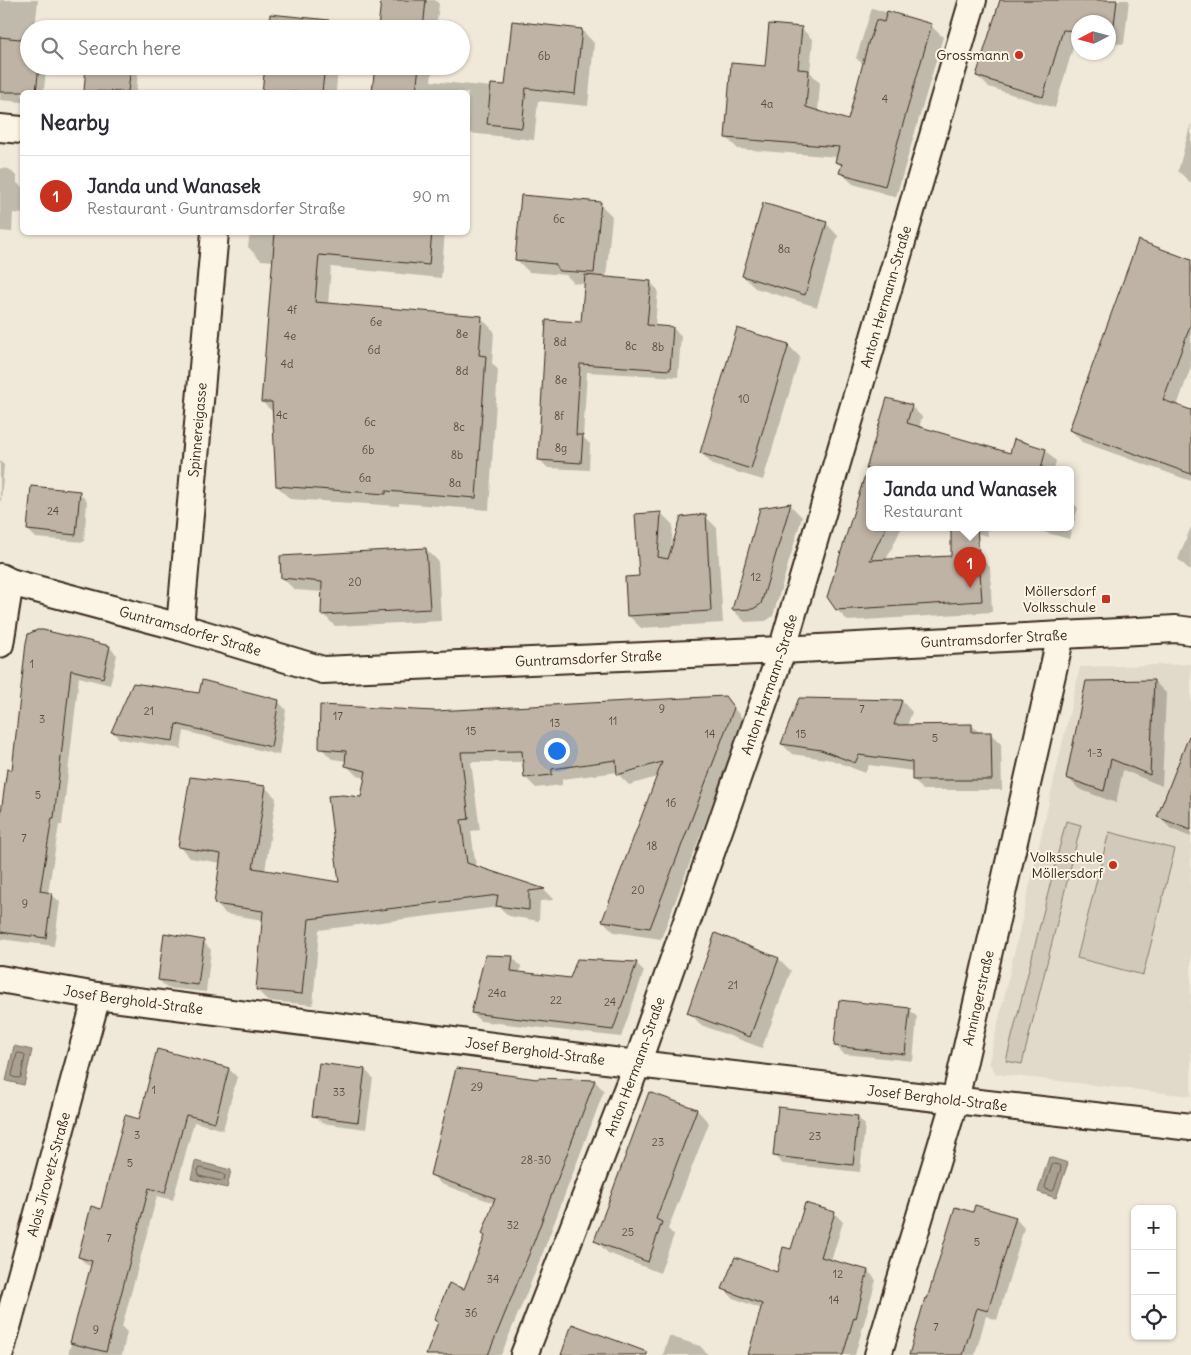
<!DOCTYPE html>
<meta charset="utf-8">
<style>
:root{--surface:#fff;--page:#f2f2f3;--text:#2b2b33;--muted:#7c7c81;--line:#e1e1e2;--accent:#c8321e}
body{margin:0;font-family:Delius,sans-serif;background:var(--page);color:var(--text)}
.controls{position:absolute;right:15px;bottom:15px;display:grid;overflow:hidden;border-radius:8px;box-shadow:0 1px 4px #0004}
.controls button{width:45px;height:45px;display:grid;place-items:center;padding:0;border:0;border-bottom:1px solid var(--line);background:var(--surface);color:var(--text);font:25px sans-serif}
.compass{position:absolute;left:1071px;top:15px;width:45px;height:45px;border-radius:50%;background:var(--surface);box-shadow:0 1px 4px #0004;rotate:264deg}
.you{position:absolute;left:556px;top:750px;width:18px;height:18px;margin:-12px;border:4px solid #fff;border-radius:50%;background:#1a73e8;box-shadow:0 0 0 8px #1a73e833}
.badge{display:grid;place-items:center;width:32px;height:32px;border-radius:50%;background:var(--accent);color:#fff;font-size:16px;font-weight:700}
.pin{position:absolute;translate:-50% -41px;filter:drop-shadow(0 1px 2px #0008)}
.pin::after{content:'';position:absolute;top:26px;width:18px;height:15px;background:inherit;clip-path:polygon(0 0,100% 0,50% 100%)}
.popup{position:absolute;left:866px;top:466px;width:208px;height:65px;box-sizing:border-box;display:grid;place-content:center;border-radius:8px;background:var(--surface);filter:drop-shadow(0 1px 4px #0005);font-size:16px;white-space:nowrap;color:var(--muted)}
.popup b{font-size:19px;color:var(--text)}
.popup::after{content:'';position:absolute;left:50%;top:100%;margin-left:-10px;border:10px solid transparent;border-top-color:var(--surface)}
.list{margin:0;padding:0;list-style:none}
h2{display:flex;justify-content:space-between;align-items:center;height:65px;margin:0;padding:0 20px;font-size:21px}
h2 small{font-size:16px;font-weight:400;color:var(--muted)}
.list li{display:grid;grid-template-columns:32px 1fr auto;gap:15px;align-items:center;box-sizing:border-box;height:80px;padding:0 20px;border-top:1px solid var(--line)}
.list b{display:block;font-size:19px;white-space:nowrap}
.list p{margin:0;font-size:16px;white-space:nowrap;color:var(--muted)}
.list em{font-size:16px;font-style:normal;color:var(--muted)}
.icon{flex:none;width:28px;height:28px;fill:none;stroke:currentColor;stroke-width:2;stroke-linecap:round;stroke-linejoin:round}
.map{position:relative;flex:none;width:1191px;height:1355px;overflow:hidden}
.search{position:absolute;background:var(--surface);box-shadow:0 1px 4px #0004;left:20px;top:20px;width:450px;height:55px;display:flex;align-items:center;gap:12px;box-sizing:border-box;padding:0 18px;border-radius:28px;color:var(--muted);font-size:19px}
.panel{position:absolute;background:var(--surface);box-shadow:0 1px 4px #0004;left:20px;top:90px;width:450px;height:145px;border-radius:8px}
.map>svg:first-child{display:block}
.built{fill:#e1d9c9}
.green{fill:#d2c9ba;stroke:#867a6c}
.water{fill:#aaa091;stroke:#7e7163}
.shadow{fill:#0003}
.lines{fill:none;stroke-linecap:round;stroke-linejoin:round}
.shore{stroke:#67594c;stroke-width:1}
.building{fill:#beb3a4;stroke:#3b2a1e}
.street-casing{stroke:#3b2a1e;stroke-width:30}
.street{stroke:#fcf5e5;stroke-width:26}
.poi-dot{fill:#c8321e;stroke:#fcf5e5;stroke-width:2}
.labels{text-anchor:middle;dominant-baseline:central;stroke-width:4;stroke-linejoin:round;paint-order:stroke}
.number-label{font-size:11px;fill:#5c4c40}
.poi-label{font-size:14px;fill:#3b2a1e;stroke:#fcf5e5;text-anchor:end}
.street-label{font-size:14px;fill:#3b2a1e;stroke:#fcf5e5}
</style>
<div class="map">
<svg width="1191" height="1355" viewBox="0 0 1191 1355">
<rect width="100%" height="100%" fill="#f0e9d9"/>
<filter id="ink" filterUnits="userSpaceOnUse"><feTurbulence type="fractalNoise" baseFrequency=".02" numOctaves="2"/><feDisplacementMap in="SourceGraphic" scale="10" xChannelSelector="R" yChannelSelector="G"/><feConvolveMatrix kernelMatrix="1 2 1 2 8 2 1 2 1" color-interpolation-filters="sRGB"/></filter>
<g filter="url(#ink)">
<polygon class="built" points="1191,664 1191,1096 996,1074 989,1062 1080,667"/>
<g class="green">
<polygon points="1066,821 1081,825 1022,1064 1006,1061"/>
<polygon points="1109,832 1175,849 1143,975 1077,958"/>
</g>
<g class="water">
<polygon points="14,1046 32,1050 24,1085 6,1081"/>
<polygon points="1049,1157 1068,1163 1056,1198 1038,1192"/>
<polygon points="195,1161 231,1170 227,1188 191,1179"/>
</g>
<g class="shadow">
<polygon points="0,0 38,0 35,29 29,29 29,66 46,66 44,92 22,92 22,102 0,100"/>
<polygon points="382,0 435,0 439,4 436,29 380,29"/>
<polygon points="1001,0 1129,0 1124,44 1108,43 1108,22 1078,22 1078,41 1075,41 1055,108 989,87 977,76"/>
<polygon points="872,8 931,26 943,37 896,197 853,184 841,173 842,167 836,161 838,157 738,149 726,137 766,67 801,28 813,40 810,72 820,83 818,112 848,121 864,65 856,58"/>
<polygon points="329,21 336,29 270,29"/>
<polygon points="582,30 594,43 588,106 538,101 534,140 468,133 468,92 373,92 376,66 433,66 431,81 492,87 506,87"/>
<polygon points="88,66 139,66 136,92 87,92 85,91"/>
<polygon points="266,66 338,66 336,92 264,92"/>
<polygon points="1191,123 1191,183 1178,171"/>
<polygon points="0,168 9,169 17,177 17,183 22,187 22,214 13,213 12,232 0,231"/>
<polygon points="600,204 612,216 606,278 650,282 658,290 655,327 673,328 681,336 678,377 587,372 583,437 590,444 589,470 548,468 540,460 582,323 585,284 574,283 566,275 529,272 517,260"/>
<polygon points="826,223 838,236 817,307 755,288 743,276"/>
<polygon points="250,232 445,232 441,278 331,267 328,305 481,318 494,331 492,363 498,370 489,510 399,503 399,506 290,499 277,486 274,413 262,402 274,261 261,260 248,247"/>
<polygon points="1191,261 1191,367 1177,406 1191,412 1191,481 1082,442 1071,430"/>
<polygon points="788,345 800,357 763,480 713,465 701,453"/>
<polygon points="888,399 911,406 922,417 919,428 1011,454 1045,450 1056,461 1054,469 870,469 870,527 902,527 886,560 979,556 990,567 992,612 848,621 837,610 829,597"/>
<polygon points="0,461 4,465 1,501 0,501"/>
<polygon points="79,493 87,501 84,542 36,538 28,530"/>
<polygon points="1070,500 1078,508 1069,539 1026,527 1070,527"/>
<polygon points="790,505 802,517 773,616 766,621 745,622 733,610"/>
<polygon points="661,513 673,525 671,551 705,516 717,528 723,623 641,628 629,616"/>
<polygon points="950,527 987,527 988,536"/>
<polygon points="1191,527 1191,571 1178,559"/>
<polygon points="426,549 438,561 441,621 335,626 323,614 323,592 295,590 282,578"/>
<polygon points="28,643 109,647 117,655 110,685 79,677 62,825 59,825 48,893 51,894 60,902 54,946 0,939 0,830 13,772"/>
<polygon points="1154,681 1166,693 1162,786 1123,770 1116,803 1079,789 1067,777"/>
<polygon points="200,694 278,701 286,710 279,755 184,731 181,749 120,739 112,732"/>
<polygon points="724,697 744,720 661,939 614,932 603,921 657,777 629,785 618,774 618,772 562,779 562,785 536,788 525,777 524,762 471,762 480,830 471,831 476,867 544,890 554,900 540,901 539,921 509,916 499,907 319,930 313,1005 268,1001 257,990 263,920 226,914 215,903 221,863 190,858 180,847 265,787 276,798 265,871 340,883 366,778 357,776 346,765 347,761 332,759 321,748 435,712"/>
<polygon points="799,699 902,701 912,712 907,726 971,725 980,733 990,733 1001,744 1002,790 923,790 913,779 913,771 869,765 865,773 832,760 792,754 782,744"/>
<polygon points="1191,735 1191,837 1171,829 1159,817"/>
<polygon points="716,935 779,959 791,971 762,1048 701,1025 689,1012"/>
<polygon points="203,941 211,950 206,992 167,988 159,980"/>
<polygon points="513,958 521,966 520,973 571,979 636,963 644,971 621,1037 480,1021 472,1013"/>
<polygon points="909,1009 917,1017 913,1061 844,1054 836,1046"/>
<polygon points="229,1069 237,1077 223,1130 194,1122 173,1200 157,1196 122,1327 127,1332 122,1355 68,1355 92,1266 87,1265 79,1257 102,1210 140,1120"/>
<polygon points="365,1070 373,1078 366,1129 322,1123 314,1115"/>
<polygon points="539,1079 595,1081 604,1091 539,1263 501,1355 427,1355 439,1323 435,1319 465,1290 486,1237 494,1203 441,1184 431,1174"/>
<polygon points="650,1093 697,1110 709,1123 668,1229 674,1235 660,1273 608,1253 596,1241"/>
<polygon points="857,1117 865,1125 860,1172 783,1164 774,1156"/>
<polygon points="834,1213 843,1222 831,1261 868,1271 876,1280 855,1355 749,1355 762,1309 733,1298 724,1289 778,1273 791,1251"/>
<polygon points="1015,1218 1024,1228 997,1320 986,1316 975,1355 910,1355 928,1300"/>
<polygon points="669,1336 700,1346 708,1355 663,1355"/>
</g>
<g class="lines">
<g class="shore">
<polygon points="19,1053 24,1054 25,1056 21,1077 18,1078 13,1077 12,1075 17,1054"/>
<polygon points="1054,1164 1060,1165 1061,1168 1054,1190 1051,1191 1046,1189 1045,1187 1052,1165"/>
<polygon points="201,1168 223,1174 225,1176 224,1180 221,1181 199,1176 198,1170"/>
</g>
</g>
<g class="building">
<polygon points="381,0 426,0 423,29 378,29"/>
<polygon points="1000,0 1117,0 1113,33 1108,33 1108,22 1078,22 1078,31 1063,30 1043,97 976,76"/>
<polygon points="887,11 932,24 885,186 839,173 842,164 835,162 839,147 725,138 731,63 765,66 769,24 802,27 798,69 809,70 806,107 848,120 869,40 870,40 876,20 884,22"/>
<polygon points="270,14 329,20 328,29 269,29"/>
<polygon points="512,21 582,29 575,94 526,88 522,128 487,124 491,84 505,85"/>
<polygon points="0,37 29,40 29,66 39,66 36,92 0,92"/>
<polygon points="86,66 131,66 128,92 84,91"/>
<polygon points="265,66 325,66 322,92 262,92"/>
<polygon points="375,66 419,66 416,92 372,92"/>
<polygon points="521,195 601,202 594,273 560,271 555,264 515,260"/>
<polygon points="763,203 827,222 805,295 742,276"/>
<polygon points="275,232 432,232 429,265 319,255 315,302 482,316 479,355 486,356 476,498 386,491 386,494 276,486 272,402 261,402"/>
<polygon points="1138,240 1191,260 1191,324 1163,400 1191,410 1191,474 1069,430"/>
<polygon points="585,275 651,281 647,325 673,327 670,370 580,364 576,435 583,435 581,463 538,460 546,320 581,322"/>
<polygon points="737,328 789,344 751,469 700,453"/>
<polygon points="887,398 912,405 907,423 1010,453 1014,439 1046,449 1041,469 866,469"/>
<polygon points="864,478 870,478 870,527 886,527 870,560 951,556 951,527 977,527 982,601 836,610 827,597"/>
<polygon points="31,486 80,491 76,535 27,530"/>
<polygon points="791,503 761,604 753,609 732,610 760,508"/>
<polygon points="661,512 658,557 668,559 681,517 706,514 711,611 627,616 625,577 639,576 635,514"/>
<polygon points="426,548 430,609 321,615 322,582 281,578 280,556"/>
<polygon points="37,630 43,630 110,646 103,678 71,670 54,818 52,818 40,891 52,893 46,938 0,932 0,820 7,769 12,770 26,643 28,634"/>
<polygon points="202,680 279,700 271,747 176,724 173,741 111,732 133,683 199,693"/>
<polygon points="1154,680 1150,775 1111,759 1104,791 1066,778 1086,681"/>
<polygon points="725,696 734,708 650,928 602,921 662,762 617,775 616,760 552,769 552,775 524,778 522,751 461,752 469,819 461,820 467,863 545,889 529,891 529,910 496,906 498,895 309,919 302,994 256,990 263,911 214,904 221,854 178,847 190,777 266,786 253,868 339,882 328,796 343,795 361,797 366,771 345,766 346,751 319,749 320,705 435,711"/>
<polygon points="799,698 902,700 894,725 972,724 972,732 991,732 992,780 912,780 912,762 859,755 855,763 821,750 781,744"/>
<polygon points="1189,736 1191,736 1191,830 1157,817"/>
<polygon points="164,933 204,940 198,985 158,980"/>
<polygon points="715,933 779,958 750,1037 687,1013"/>
<polygon points="485,955 513,956 511,971 570,978 577,959 637,962 613,1030 471,1013"/>
<polygon points="839,1000 910,1008 905,1054 834,1046"/>
<polygon points="157,1049 229,1068 215,1122 186,1115 165,1193 149,1188 106,1352 70,1343 92,1261 78,1257 91,1206 101,1209 125,1115 139,1119"/>
<polygon points="319,1063 365,1069 358,1122 312,1116"/>
<polygon points="456,1068 537,1079 538,1078 595,1080 530,1252 488,1355 426,1355 438,1322 434,1320 449,1283 464,1289 485,1236 482,1234 495,1198 430,1175"/>
<polygon points="649,1092 697,1109 656,1219 662,1222 648,1262 594,1241"/>
<polygon points="778,1107 858,1116 853,1165 773,1156"/>
<polygon points="805,1203 835,1212 821,1257 868,1270 856,1318 854,1317 843,1355 748,1355 762,1304 722,1289 735,1257 777,1272 783,1247 791,1249"/>
<polygon points="975,1205 1016,1217 988,1311 977,1308 963,1355 909,1355 925,1298 927,1299 955,1207 973,1212"/>
<polygon points="572,1324 647,1352 647,1355 561,1355"/>
</g>
<g class="lines">
<g class="street-casing">
<g id="street">
<polyline points="0,128 22,130"/>
<path id="s1" d="M 0,577 L 10,582 L 180,627 L 323,670 L 782,650 L 1176,629 L 1191,631"/>
<path id="s2" d="M 180,627 L 215,232"/>
<polyline points="0,644 10,582"/>
<path id="s3" d="M 0,979 L 97,996 L 637,1064 L 1191,1127"/>
<path id="s4" d="M 0,1353 L 97,996"/>
<path id="s5" d="M 524,1355 L 637,1064 L 782,650 L 973,0"/>
<path id="s6" d="M 878,1355 L 955,1100 L 1061,635"/>
</g>
</g>
<use href="#street" class="street"/>
</g>
</g>
<g class="poi-dot">
<circle cx="1019" cy="55" r="5"/>
<rect x="1101" y="594" width="10" height="10" rx="2.5"/>
<circle cx="1113" cy="865" r="5"/>
</g>
<g class="labels">
<g class="number-label">
<text x="544" y="56">6b</text>
<text x="885" y="99">4</text>
<text x="767" y="104">4a</text>
<text x="559" y="219">6c</text>
<text x="784" y="249">8a</text>
<text x="292" y="310">4f</text>
<text x="376" y="322">6e</text>
<text x="462" y="334">8e</text>
<text x="290" y="336">4e</text>
<text x="560" y="342">8d</text>
<text x="631" y="346">8c</text>
<text x="658" y="347">8b</text>
<text x="374" y="350">6d</text>
<text x="287" y="364">4d</text>
<text x="462" y="371">8d</text>
<text x="561" y="380">8e</text>
<text x="744" y="399">10</text>
<text x="282" y="415">4c</text>
<text x="559" y="416">8f</text>
<text x="370" y="422">6c</text>
<text x="459" y="427">8c</text>
<text x="561" y="448">8g</text>
<text x="368" y="450">6b</text>
<text x="457" y="455">8b</text>
<text x="365" y="478">6a</text>
<text x="455" y="483">8a</text>
<text x="53" y="511">24</text>
<text x="756" y="577">12</text>
<text x="355" y="582">20</text>
<text x="32" y="664">1</text>
<text x="662" y="709">9</text>
<text x="862" y="709">7</text>
<text x="149" y="711">21</text>
<text x="338" y="716">17</text>
<text x="42" y="719">3</text>
<text x="613" y="721">11</text>
<text x="555" y="723">13</text>
<text x="471" y="731">15</text>
<text x="710" y="734">14</text>
<text x="801" y="734">15</text>
<text x="935" y="738">5</text>
<text x="1095" y="753">1-3</text>
<text x="38" y="795">5</text>
<text x="671" y="803">16</text>
<text x="24" y="838">7</text>
<text x="652" y="846">18</text>
<text x="638" y="890">20</text>
<text x="25" y="904">9</text>
<text x="733" y="985">21</text>
<text x="497" y="993">24a</text>
<text x="556" y="1000">22</text>
<text x="610" y="1002">24</text>
<text x="477" y="1087">29</text>
<text x="154" y="1090">1</text>
<text x="339" y="1092">33</text>
<text x="137" y="1135">3</text>
<text x="815" y="1136">23</text>
<text x="658" y="1142">23</text>
<text x="536" y="1160">28-30</text>
<text x="130" y="1163">5</text>
<text x="513" y="1225">32</text>
<text x="628" y="1232">25</text>
<text x="109" y="1238">7</text>
<text x="977" y="1242">5</text>
<text x="838" y="1274">12</text>
<text x="493" y="1279">34</text>
<text x="834" y="1300">14</text>
<text x="471" y="1313">36</text>
<text x="936" y="1327">7</text>
<text x="96" y="1330">9</text>
</g>
<g class="poi-label">
<text x="1009" y="55">Grossmann</text>
<text x="1096" y="591">Möllersdorf<tspan x="1096" dy="16">Volksschule</tspan></text>
<text x="1103" y="857">Volksschule<tspan x="1103" dy="16">Möllersdorf</tspan></text>
</g>
<g class="street-label">
<text stroke="none"><textPath href="#s5" startOffset="1119">Anton Hermann-Straße</textPath></text>
<text stroke="none"><textPath href="#s2" startOffset="198">Spinnereigasse</textPath></text>
<text stroke="none"><textPath href="#s1" startOffset="198">Guntramsdorfer Straße</textPath></text>
<text stroke="none"><textPath href="#s1" startOffset="1008">Guntramsdorfer Straße</textPath></text>
<text stroke="none"><textPath href="#s1" startOffset="602">Guntramsdorfer Straße</textPath></text>
<text stroke="none"><textPath href="#s5" startOffset="714">Anton Hermann-Straße</textPath></text>
<text stroke="none"><textPath href="#s6" startOffset="371">Anningerstraße</textPath></text>
<text stroke="none"><textPath href="#s3" startOffset="135">Josef Berghold-Straße</textPath></text>
<text stroke="none"><textPath href="#s3" startOffset="540">Josef Berghold-Straße</textPath></text>
<text stroke="none"><textPath href="#s5" startOffset="309">Anton Hermann-Straße</textPath></text>
<text stroke="none"><textPath href="#s3" startOffset="945">Josef Berghold-Straße</textPath></text>
<text stroke="none"><textPath href="#s4" startOffset="185">Alois Jirovetz-Straße</textPath></text>
</g>
</g>
</svg>
<div class="controls">
<button>+</button>
<button>−</button>
<button><svg class="icon" aria-label="locate" viewBox="0 0 24 24"><circle cx="12" cy="12" r="6"/><path d="M12 2v4M12 18v4M2 12h4M18 12h4"/></svg></button>
</div>
<svg class="compass" viewBox="-18 -18 36 36"><path d="M0-13l5 13h-10z" fill="#e53935"/><path d="M0 13l5-13h-10z" fill="#7c7c81"/></svg>
<div class="you"></div>
<div class="pin badge" style="left:970px;top:588px">1</div>
<div class="popup"><b>Janda und Wanasek</b>Restaurant</div>
<div class="search"><svg class="icon" aria-label="search" viewBox="0 0 24 24"><circle cx="10" cy="10" r="6"/><path d="M15 15l6 6"/></svg>Search here</div>
<section class="panel">
<h2>Nearby<small></small></h2>
<ul class="list">
<li><span class="badge">1</span><div><b>Janda und Wanasek</b><p>Restaurant · Guntramsdorfer Straße</p></div><em>90 m</em></li>
</ul>
</section>
</div>
